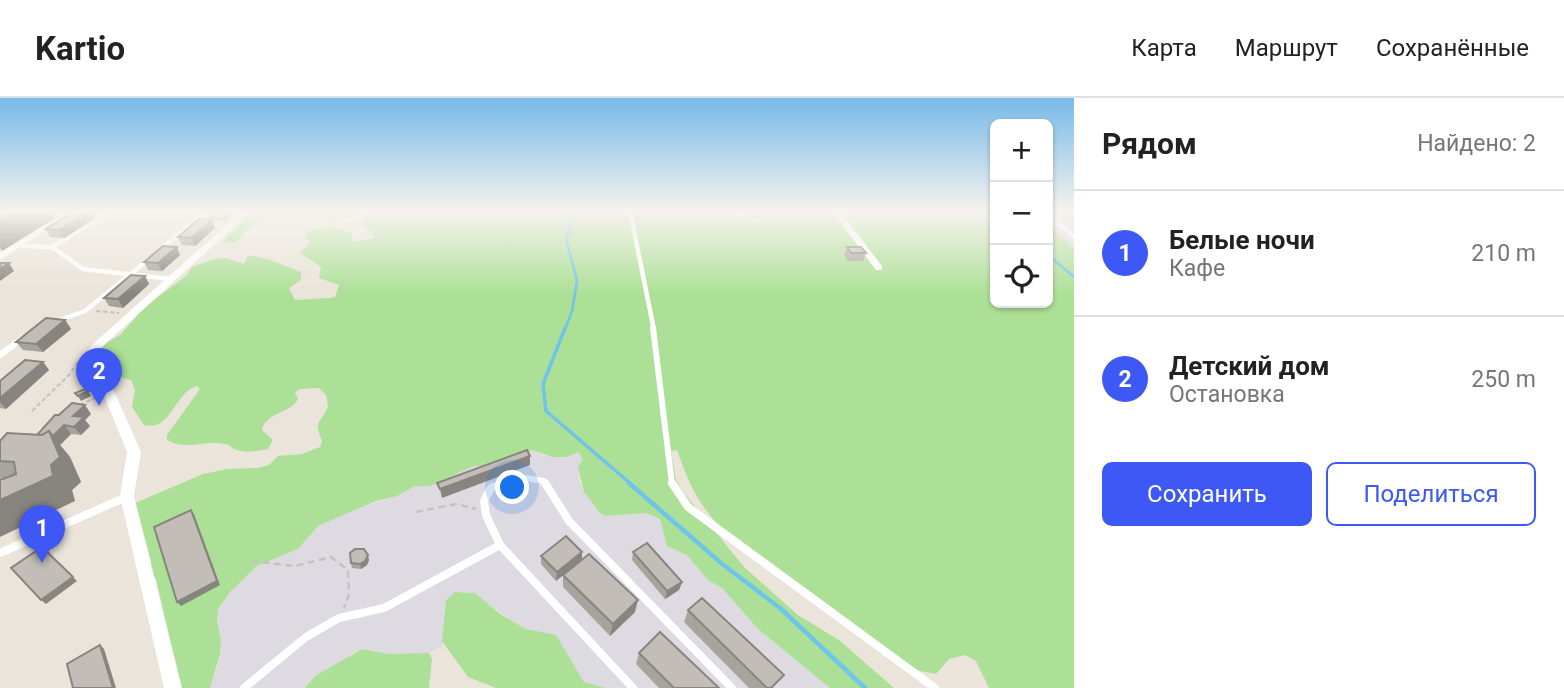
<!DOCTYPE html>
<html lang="ru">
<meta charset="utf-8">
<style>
:root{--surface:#fff;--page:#f6f6f6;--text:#222;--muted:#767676;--line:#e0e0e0;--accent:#3d58f4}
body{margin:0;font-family:Roboto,sans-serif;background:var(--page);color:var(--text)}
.controls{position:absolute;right:21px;top:21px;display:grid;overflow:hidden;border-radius:10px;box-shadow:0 2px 5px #0004}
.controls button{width:63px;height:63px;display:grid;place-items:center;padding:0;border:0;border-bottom:2px solid var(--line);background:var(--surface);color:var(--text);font:35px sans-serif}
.you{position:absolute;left:513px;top:390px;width:24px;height:24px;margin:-18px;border:5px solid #fff;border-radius:50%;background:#1a73e8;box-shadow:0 0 0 10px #1a73e833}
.badge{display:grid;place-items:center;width:46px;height:46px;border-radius:50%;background:var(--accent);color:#fff;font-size:23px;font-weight:700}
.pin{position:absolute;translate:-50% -58px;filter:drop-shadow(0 2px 4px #0008)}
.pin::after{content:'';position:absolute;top:37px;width:24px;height:21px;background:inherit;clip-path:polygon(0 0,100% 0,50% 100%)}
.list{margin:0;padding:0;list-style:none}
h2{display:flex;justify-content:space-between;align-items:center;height:91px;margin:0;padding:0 28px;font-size:30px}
h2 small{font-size:23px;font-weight:400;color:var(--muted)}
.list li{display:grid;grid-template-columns:46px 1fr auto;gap:21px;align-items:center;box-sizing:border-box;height:126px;padding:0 28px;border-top:2px solid var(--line)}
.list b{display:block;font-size:26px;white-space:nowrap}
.list p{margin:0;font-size:23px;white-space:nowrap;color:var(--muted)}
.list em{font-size:23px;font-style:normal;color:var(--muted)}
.actions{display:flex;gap:14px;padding:21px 28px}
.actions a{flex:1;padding:16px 0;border:2px solid var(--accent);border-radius:10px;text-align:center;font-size:24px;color:var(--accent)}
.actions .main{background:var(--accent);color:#fff}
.icon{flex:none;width:38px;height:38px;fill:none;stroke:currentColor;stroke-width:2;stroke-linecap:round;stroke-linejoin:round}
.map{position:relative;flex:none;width:1074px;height:590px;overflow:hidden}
header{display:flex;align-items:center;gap:42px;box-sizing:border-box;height:98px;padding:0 35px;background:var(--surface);border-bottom:2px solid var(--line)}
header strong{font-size:33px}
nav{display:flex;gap:38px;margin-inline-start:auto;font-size:24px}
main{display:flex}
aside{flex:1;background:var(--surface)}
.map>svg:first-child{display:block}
.industrial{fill:#dddae2}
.green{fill:#ade097}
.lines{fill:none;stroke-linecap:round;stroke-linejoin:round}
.stream-far2{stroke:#6fc4ea;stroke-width:2.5}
.stream-far1{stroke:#6fc4ea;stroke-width:3.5}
.stream{stroke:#6fc4ea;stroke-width:4.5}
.path-far1{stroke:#c3c3c3;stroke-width:2;stroke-dasharray:4.5 2.5;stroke-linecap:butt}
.path{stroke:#c3c3c3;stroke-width:2.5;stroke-dasharray:7 4.5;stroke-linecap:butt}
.lane-far2{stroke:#fff;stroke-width:4.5}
.lane-far1{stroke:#fff;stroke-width:6}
.lane{stroke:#fff;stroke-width:8}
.street{fill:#fff;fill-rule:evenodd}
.wall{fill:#a7a39d}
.shaded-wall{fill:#888580}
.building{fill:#c2beb7;stroke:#888580;stroke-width:2}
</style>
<header>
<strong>Kartio</strong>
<nav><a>Карта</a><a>Маршрут</a><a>Сохранённые</a></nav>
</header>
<main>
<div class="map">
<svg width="1074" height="590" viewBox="0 0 1074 590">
<rect width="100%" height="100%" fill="#eae4da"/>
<g class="industrial">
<polygon points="1048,113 1074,113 1074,151 1048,128"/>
<polygon points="532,352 544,358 567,359 578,354 583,361 578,379 580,385 599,415 605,418 647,415 660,421 667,448 687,457 708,482 722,490 758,531 830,590 598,590 584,584 549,536 526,531 468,494 455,494 446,502 442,543 443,548 429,555 390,556 369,551 355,553 343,563 315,578 305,590 209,590 217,571 220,556 221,542 217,515 230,494 257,468 298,451 318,428 362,409 390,400 415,388 430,388 474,368 489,368"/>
</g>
<g class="green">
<path d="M 254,113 L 995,113 L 995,205 L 1048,205 L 1048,128 L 1074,150 L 1074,590 L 989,590 L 976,563 L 965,557 L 949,561 L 936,576 L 915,572 L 726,435 C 698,406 690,389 677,352 L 671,353 L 676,382 L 683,394 L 744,469 L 798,517 L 839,542 L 894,590 L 830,590 L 758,531 L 722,490 L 708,482 L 687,457 L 667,448 L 660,421 L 646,415 L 605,418 L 600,415 L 584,394 L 578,369 L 583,361 L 578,354 L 567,359 L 552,359 L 532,352 L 489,368 L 474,368 L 430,388 L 415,388 L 397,398 L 376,403 L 318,428 L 298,451 L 257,468 L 230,494 L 219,510 L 217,520 L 221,542 L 220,556 L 210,590 L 181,590 L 156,481 L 151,474 L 151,463 L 135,405 L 203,376 L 227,371 L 258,370 L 269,367 L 278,358 L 302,356 L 320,349 L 322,343 C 313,321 320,328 328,308 L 326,297 L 319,290 L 299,291 L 295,295 L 298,301 C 290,316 266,314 262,332 L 273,342 L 268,351 C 257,353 245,356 234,351 C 227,347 232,347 224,346 C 205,342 185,353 167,342 L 167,337 L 200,291 L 197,288 C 174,295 171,334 144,327 L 132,309 L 135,292 L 131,282 L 111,277 L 105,264 L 107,257 L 98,254 L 103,246 L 120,237 L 146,208 L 186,178 L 192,169 L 214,161 L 226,160 L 244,166 L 248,158 C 259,156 288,169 301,174 L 301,182 L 289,190 L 295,202 L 330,200 L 335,199 L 339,187 L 319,180 L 321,169 L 300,155 L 311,143 L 305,140 L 309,133 L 331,128 L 352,136 L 352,144 L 375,140 L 372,134 L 361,127 L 367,119 L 364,116 L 339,122 L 265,121 L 247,131 L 237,144 L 225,145 L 226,139 Z"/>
<polygon points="455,494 475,495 500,516 526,531 556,537 584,584 605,590 496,590 468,579 442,543 446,502"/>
<polygon points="362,551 390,556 429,555 432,561 429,590 305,590 315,578"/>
</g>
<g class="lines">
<g class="stream-far2">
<polyline points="992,113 995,116"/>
<polyline points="1048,157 1074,179"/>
<polyline points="565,232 572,213 577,183 566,141 577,113"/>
</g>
<polyline class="stream-far1" points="565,230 543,286 546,313 631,386"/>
<polyline class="stream" points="629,385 721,465 780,510 865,590"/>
<g class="path-far1">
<polyline points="547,131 591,123 622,124"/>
<polyline points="96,213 119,215"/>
<polyline points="80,307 97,299"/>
<polyline points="32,313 70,276 79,262"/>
</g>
<g class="path">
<polyline points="416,414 456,406 476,411"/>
<polyline points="251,463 295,468 331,459 348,472 349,497 344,510"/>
</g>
<g class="lane-far2">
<polyline points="630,113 654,232"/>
<polyline points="1048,118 1074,138"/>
<polyline points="24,148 52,149 111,113"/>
<polyline points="52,149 83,171 171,181"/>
<polyline points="160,152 207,113"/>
<polyline points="54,224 85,213 149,161"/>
</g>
<g class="lane-far1">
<polyline points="653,230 672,386"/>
<polyline points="0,257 23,240"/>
<polyline points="500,386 519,379 544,383 546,386"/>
</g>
<g class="lane">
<polyline points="504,385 491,390 484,403 486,417 500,447 633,590"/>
<polyline points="545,385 569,423 732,590"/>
<polyline points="672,385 688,409 935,590"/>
<polyline points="0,455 126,399"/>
<polyline points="244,590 306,539 339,520 384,510 500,447"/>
</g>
<g class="street">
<polygon points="67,113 77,113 0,162 0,155"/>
<polygon points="242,113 251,113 101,250 95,259 115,295 141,354 134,398 182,590 164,590 120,398 127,354 103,295 83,259 93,246"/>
<polygon points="734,113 742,113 745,119 738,121"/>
<polygon points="832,113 840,113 882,168 882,172 876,172"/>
</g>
</g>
<g class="wall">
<polygon points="90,113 94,121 64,140 50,139 46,131"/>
<polygon points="210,113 236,113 225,123 212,122 215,130 195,148 182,147 178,139 211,122 208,115"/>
<polygon points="748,113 761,113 762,115 761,119 751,119"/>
<polygon points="847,149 866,155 863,163 848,163 844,157"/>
<polygon points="180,157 162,173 148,172 144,164"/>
<polygon points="145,178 149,186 123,210 109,208 104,200"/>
<polygon points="65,222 71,231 43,254 23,252 16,244"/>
<polygon points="43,264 49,272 6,311 0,310 0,283"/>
<polygon points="91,316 85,322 90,328 81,337 71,336 60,347 70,359 81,384 72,392 75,403 2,382 0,380 0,343 37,337 59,317"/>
<polygon points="582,454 582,462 635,514 610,538 563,489 563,477 556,483 541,466 541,458"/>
<polygon points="633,454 682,484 679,492 665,501 632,462"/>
<polygon points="369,462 367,467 361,471 352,470 351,465"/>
<polygon points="688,512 774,590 749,590 684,524"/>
<polygon points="639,555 719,590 659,590 636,566"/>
</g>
<g class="shaded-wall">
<polygon points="17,113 51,113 55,120 2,153 0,149 0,123"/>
<polygon points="90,113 94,121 64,140 59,132"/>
<polygon points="224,113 236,113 225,123 222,115"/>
<polygon points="212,122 215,130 195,148 191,140"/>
<polygon points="177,149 180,157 162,173 158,165"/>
<polygon points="9,165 14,173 0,183 0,171"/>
<polygon points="145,178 149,186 123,210 118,201"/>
<polygon points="65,222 71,231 43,254 36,246"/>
<polygon points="43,264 49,272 6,311 0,304 0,300"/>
<polygon points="88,293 91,298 81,303 78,298"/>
<polygon points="85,307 91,316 85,322 90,328 81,337 74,329 73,318"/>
<polygon points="64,327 71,336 60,347 70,359 81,384 72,392 75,403 0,439 0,402 51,367 49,333"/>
<polygon points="530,358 530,367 442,400 440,391"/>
<polygon points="191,412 194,416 220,487 181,508 177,504"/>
<polygon points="42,449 77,483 46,506 41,502"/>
<polygon points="582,454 582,462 556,483 557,474"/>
<polygon points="368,457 369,462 367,467 361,471 360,466"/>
<polygon points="682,484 679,492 665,501 667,493"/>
<polygon points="638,502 635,514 610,538 613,526"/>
<polygon points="100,547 104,551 116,590 113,590"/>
</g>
<g class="building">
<polygon points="0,113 17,113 0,123"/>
<polygon points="75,113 90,113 59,132 46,131"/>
<polygon points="210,113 224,113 222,115 208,115"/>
<polygon points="751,113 761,113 762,115 752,115"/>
<polygon points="199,121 212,122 191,140 178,139"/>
<polygon points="163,148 177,149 158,165 144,164"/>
<polygon points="847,149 861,149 866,155 851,155"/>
<polygon points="0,165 9,165 0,171"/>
<polygon points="131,177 145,178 118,201 104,200"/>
<polygon points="46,220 65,222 36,246 16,244"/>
<polygon points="25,262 43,264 0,300 0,283"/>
<polygon points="85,291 88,293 78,298 75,295"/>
<polygon points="72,305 85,307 73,318 84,319 74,329 64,327 53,338 49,333 42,337 37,337 55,317 59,317"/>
<polygon points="49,333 60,359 51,367 53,378 0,402 0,382 16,376 14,364 0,363 0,343 7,335 42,337"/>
<polygon points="527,352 530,358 440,391 437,385"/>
<polygon points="191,412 217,483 177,504 154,429"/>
<polygon points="566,438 582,454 557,474 541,458"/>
<polygon points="647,445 682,484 667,493 633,454"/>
<polygon points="42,449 73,479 41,502 11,470"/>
<polygon points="355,451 364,451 368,457 365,463 360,466 351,465 350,455"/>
<polygon points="589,456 638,502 613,526 563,477"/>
<polygon points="702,500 784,577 771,590 767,590 688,512"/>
<polygon points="660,534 719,590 674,590 639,555"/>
<polygon points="100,547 113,590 73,590 67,566"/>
</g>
<linearGradient id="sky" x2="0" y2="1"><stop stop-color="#77bae9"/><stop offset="0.58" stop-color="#f6f3ee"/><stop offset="1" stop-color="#f6f3ee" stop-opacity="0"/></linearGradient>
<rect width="1074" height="196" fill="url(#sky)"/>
</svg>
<div class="controls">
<button>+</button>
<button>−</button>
<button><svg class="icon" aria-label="locate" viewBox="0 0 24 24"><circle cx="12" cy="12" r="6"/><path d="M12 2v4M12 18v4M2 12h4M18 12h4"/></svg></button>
</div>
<div class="you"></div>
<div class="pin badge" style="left:42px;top:465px">1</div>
<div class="pin badge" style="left:99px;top:308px">2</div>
</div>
<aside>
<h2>Рядом<small>Найдено: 2</small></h2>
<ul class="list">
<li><span class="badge">1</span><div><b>Белые ночи</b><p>Кафе</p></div><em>210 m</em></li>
<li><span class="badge">2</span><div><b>Детский дом</b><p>Остановка</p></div><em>250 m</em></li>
</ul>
<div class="actions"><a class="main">Сохранить</a><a>Поделиться</a></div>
</aside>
</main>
